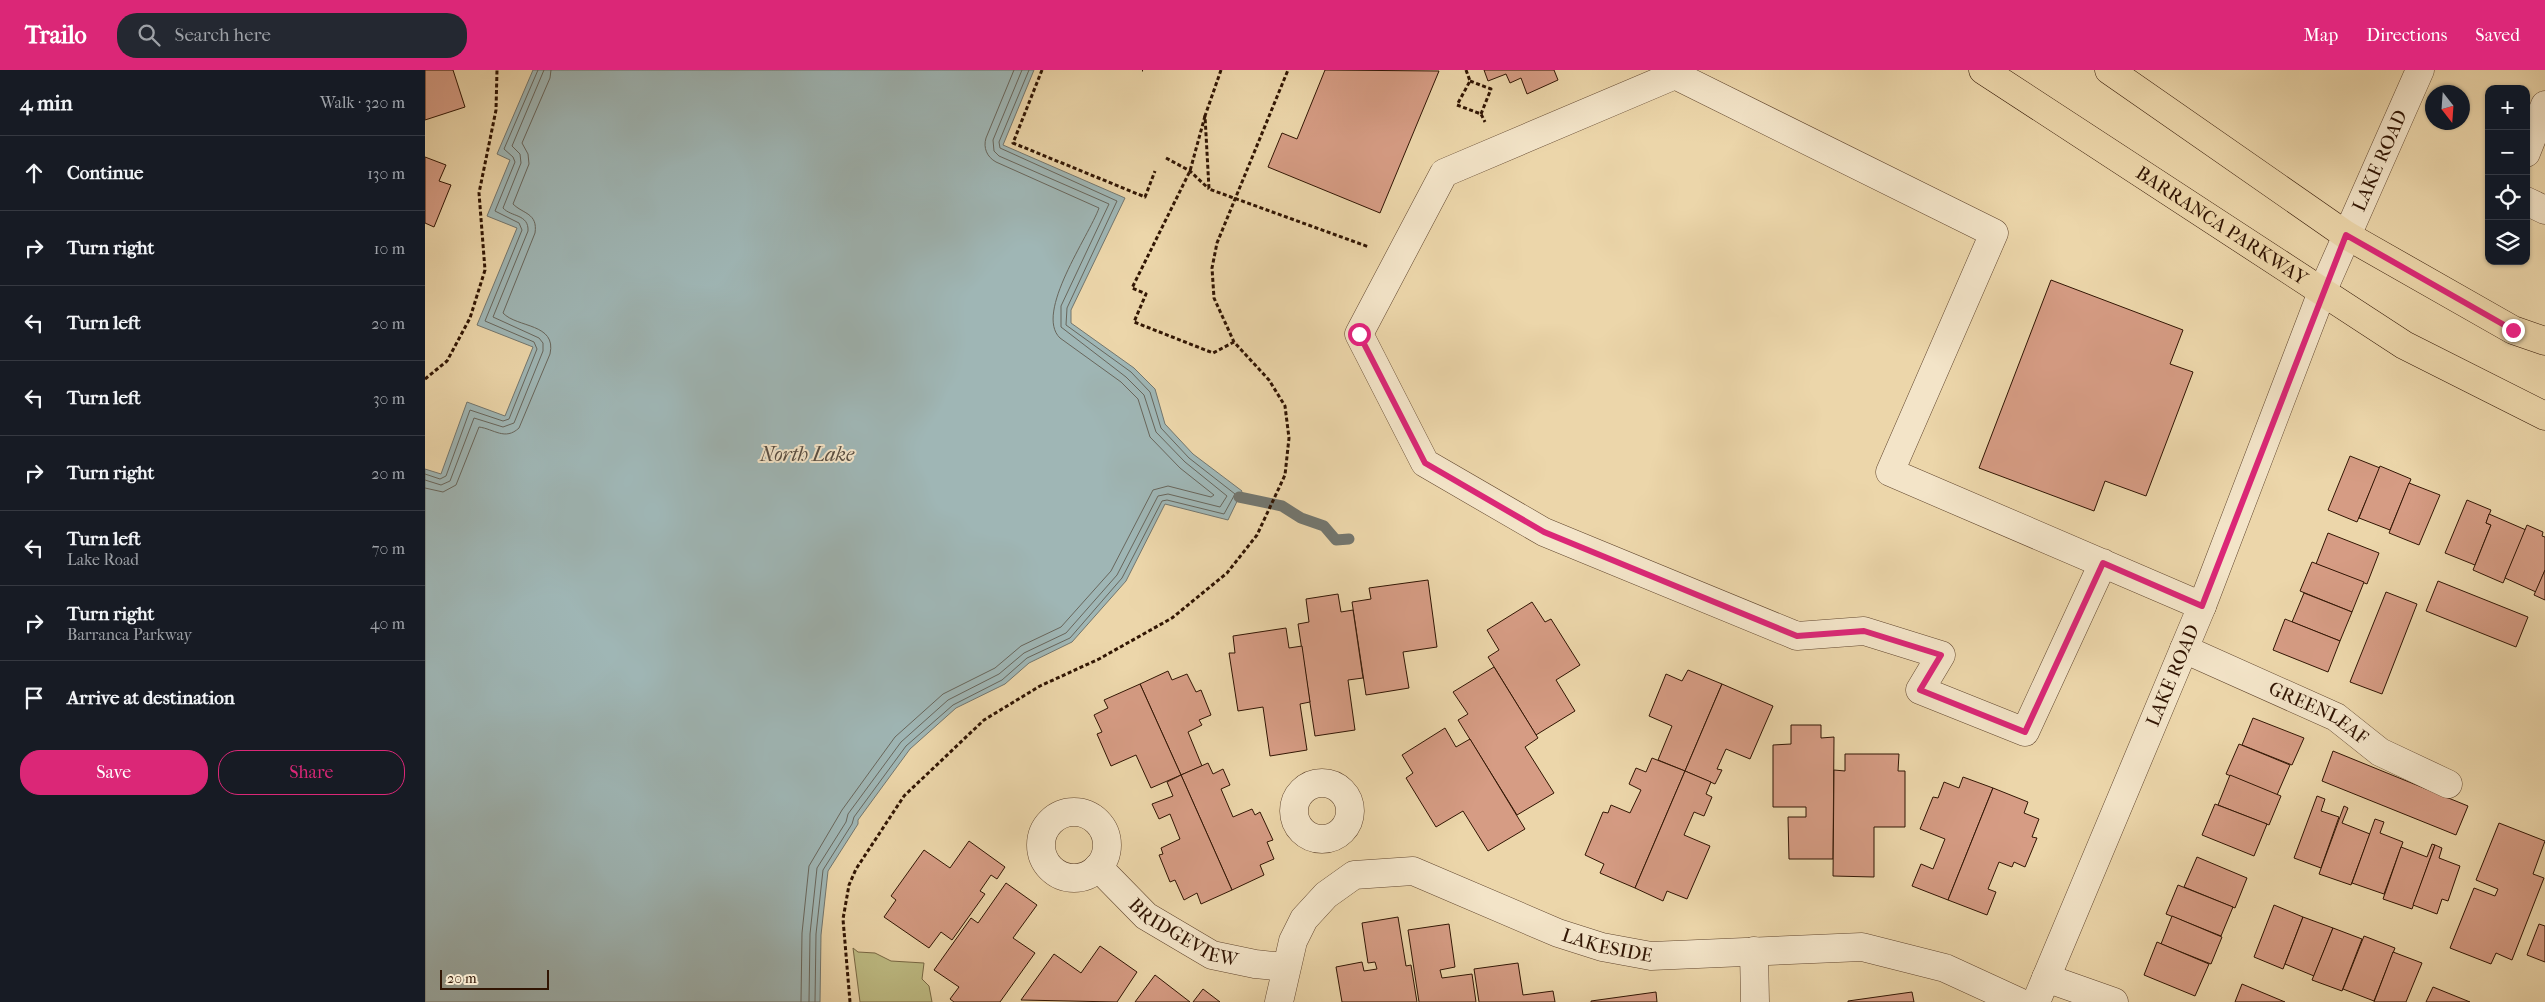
<!DOCTYPE html>
<meta charset="utf-8">
<style>
:root{--surface:#171b24;--page:#242831;--text:#f1f3f6;--muted:#9ea1a6;--line:#363941;--accent:#db2777}
body{margin:0;font-family:"IM FELL French Canon",serif;background:var(--page);color:var(--text)}
.controls{position:absolute;right:15px;top:15px;display:grid;overflow:hidden;border-radius:10px;box-shadow:0 1px 4px #0004}
.controls button{width:45px;height:45px;display:grid;place-items:center;padding:0;border:0;border-bottom:1px solid var(--line);background:var(--surface);color:var(--text);font:25px sans-serif}
.compass{position:absolute;left:2000px;top:15px;width:45px;height:45px;border-radius:50%;background:var(--surface);box-shadow:0 1px 4px #0004;rotate:163deg}
.scale{position:absolute;left:15px;bottom:12px;width:109px;box-sizing:border-box;padding-left:5px;border:2px solid #311503;border-top:0;font-size:14px;line-height:18px;white-space:nowrap;color:#311503;-webkit-text-stroke:4px #f3e4c8;paint-order:stroke}
.stop{position:absolute;width:15px;height:15px;margin:-11px;border:4px solid #db2777;border-radius:50%;background:#fff}
.stop.end{background:#db2777;border-color:#fff;box-shadow:0 1px 5px #0008}
.list{margin:0;padding:0;list-style:none}
h2{display:flex;justify-content:space-between;align-items:center;height:65px;margin:0;padding:0 20px;font-size:21px}
h2 small{font-size:16px;font-weight:400;color:var(--muted)}
.list li{display:grid;grid-template-columns:32px 1fr auto;gap:15px;align-items:center;box-sizing:border-box;height:75px;padding:0 20px;border-top:1px solid var(--line)}
.list b{display:block;font-size:19px;white-space:nowrap}
.list p{margin:0;font-size:16px;white-space:nowrap;color:var(--muted)}
.list em{font-size:16px;font-style:normal;color:var(--muted)}
.actions{display:flex;gap:10px;padding:15px 20px}
.actions a{flex:1;padding:11px 0;border:1px solid var(--accent);border-radius:20px;text-align:center;font-size:18px;color:var(--accent)}
.actions .main{background:var(--accent);color:#fff}
.icon{flex:none;width:28px;height:28px;fill:none;stroke:currentColor;stroke-width:2;stroke-linecap:round;stroke-linejoin:round}
.map{position:relative;flex:none;width:2120px;height:932px;overflow:hidden}
header{display:flex;align-items:center;gap:30px;box-sizing:border-box;height:70px;padding:0 25px;background:var(--accent);color:#fff}
header strong{font-size:24px}
nav{display:flex;gap:28px;margin-inline-start:auto;font-size:18px}
.search{width:350px;height:45px;background:var(--page);display:flex;align-items:center;gap:12px;box-sizing:border-box;padding:0 18px;border-radius:20px;color:var(--muted);font-size:19px}
main{display:flex}
aside{flex:1;background:var(--surface)}
.map>svg:first-child{display:block}
.green{fill:#bebc84;stroke:#786844}
.water{fill:#9fb6b5;stroke:#73766e}
.lines{fill:none;stroke-linecap:round;stroke-linejoin:round}
.shore{stroke:#68665c;stroke-width:1}
.stream{stroke:#73766e;stroke-width:11}
.building{fill:#d69c84;stroke:#311503}
.minor-casing{stroke:#60452d;stroke-width:29}
.major-casing{stroke:#311503;stroke-width:29}
.path{stroke:#311503;stroke-width:3;stroke-dasharray:4 2.5;stroke-linecap:butt}
.minor{stroke:#f3e4c8;stroke-width:28}
.major{stroke:#ecd6aa;stroke-width:28}
.route{stroke:#db2777;stroke-width:6}
.labels{text-anchor:middle;dominant-baseline:central;stroke-width:4;stroke-linejoin:round;paint-order:stroke}
.street-label{font-size:19px;fill:#311503;stroke:#f3e4c8}
.water-label{font-size:20px;font-style:italic;fill:#584d41;stroke:#f3e4c8}
</style>
<header>
<strong>Trailo</strong>
<div class="search"><svg class="icon" aria-label="search" viewBox="0 0 24 24"><circle cx="10" cy="10" r="6"/><path d="M15 15l6 6"/></svg>Search here</div>
<nav><a>Map</a><a>Directions</a><a>Saved</a></nav>
</header>
<main>
<aside>
<h2>4 min<small>Walk · 320 m</small></h2>
<ul class="list">
<li><svg class="icon" aria-label="ahead" viewBox="0 0 24 24"><path d="M12 20V5M6 11l6-6 6 6"/></svg><div><b>Continue</b></div><em>130 m</em></li>
<li><svg class="icon" aria-label="right" viewBox="0 0 24 24"><path d="M7 20v-9h11M14 6l5 5-5 5"/></svg><div><b>Turn right</b></div><em>10 m</em></li>
<li><svg class="icon" aria-label="left" viewBox="0 0 24 24"><path d="M17 20v-9H6M10 6l-5 5 5 5"/></svg><div><b>Turn left</b></div><em>20 m</em></li>
<li><svg class="icon" aria-label="left" viewBox="0 0 24 24"><path d="M17 20v-9H6M10 6l-5 5 5 5"/></svg><div><b>Turn left</b></div><em>30 m</em></li>
<li><svg class="icon" aria-label="right" viewBox="0 0 24 24"><path d="M7 20v-9h11M14 6l5 5-5 5"/></svg><div><b>Turn right</b></div><em>20 m</em></li>
<li><svg class="icon" aria-label="left" viewBox="0 0 24 24"><path d="M17 20v-9H6M10 6l-5 5 5 5"/></svg><div><b>Turn left</b><p>Lake Road</p></div><em>70 m</em></li>
<li><svg class="icon" aria-label="right" viewBox="0 0 24 24"><path d="M7 20v-9h11M14 6l5 5-5 5"/></svg><div><b>Turn right</b><p>Barranca Parkway</p></div><em>40 m</em></li>
<li><svg class="icon" aria-label="arrive" viewBox="0 0 24 24"><path d="M6 21V4h12l-3 4 3 4H6"/></svg><div><b>Arrive at destination</b></div></li>
</ul>
<div class="actions"><a class="main">Save</a><a>Share</a></div>
</aside>
<div class="map">
<svg width="2120" height="932" viewBox="0 0 2120 932">
<rect width="100%" height="100%" fill="#ecd6aa"/>
<filter id="stains"><feTurbulence type="fractalNoise" baseFrequency=".004" numOctaves="4"/><feColorMatrix values="0 0 0 0 .2 0 0 0 0 .09 0 0 0 0 .02 0 0 0 .5 -.17"/></filter>
<radialGradient id="worn" r=".72"><stop offset=".6" stop-color="#630" stop-opacity="0"/><stop offset="1" stop-color="#630" stop-opacity=".3"/></radialGradient>
<polygon class="green" points="428,878 433,882 450,883 466,891 499,893 497,909 504,916 507,932 435,932"/>
<polygon class="water" points="108,0 609,0 578,75 700,128 646,240 646,253 709,298 730,319 740,354 768,384 817,421 803,450 740,434 701,511 647,572 604,593 580,614 531,638 485,679 433,750 433,754 403,801 396,865 395,932 0,932 0,399 16,404 42,332 80,346 108,277 52,255 92,158 62,146 85,90 72,84"/>
<g class="lines">
<g class="shore">
<polyline points="0,404 15,409 21,406 45,340 78,351 84,349 112,279 109,272 60,251 97,160 94,153 70,141 90,92 88,87 79,79 113,0"/>
<path d="M 0,410 L 16,415 L 25,411 L 49,348 L 78,357 L 89,353 L 118,281 L 118,273 L 114,268 L 68,247 L 103,161 C 104,144 86,147 78,138 L 96,93 L 95,84 L 87,76 L 119,0"/>
<path d="M 0,418 L 18,422 L 31,415 L 54,357 C 69,359 80,371 94,358 L 125,284 C 132,253 92,258 78,243 L 110,163 C 113,143 98,144 88,134 L 104,94 L 103,84 L 97,73 L 125,8 L 126,0"/>
<path d="M 376,932 L 377,863 L 384,796 L 417,740 L 470,667 L 518,624 L 570,598 L 596,576 L 636,557 L 686,501 L 728,420 L 743,416 L 786,427 L 789,425 L 755,398 L 725,367 L 713,329 L 696,312 L 635,268 C 609,243 664,166 674,138 L 571,92 C 562,87 558,78 561,68 L 589,0"/>
<polyline points="384,932 385,864 392,798 421,752 423,744 476,672 523,630 574,604 599,583 641,563 692,505 733,426 743,424 795,437 802,426 760,392 731,362 719,325 701,307 636,257 636,236 684,134 574,86 569,81 568,70 597,0"/>
<polyline points="390,932 391,864 398,800 427,754 429,747 481,676 528,635 577,610 602,588 645,568 697,508 737,431 742,430 799,444 810,424 764,388 736,358 725,322 706,302 641,255 642,238 692,131 575,78 574,72 604,0"/>
</g>
<polyline class="stream" points="814,427 857,436 876,448 899,456 911,470 924,469"/>
</g>
<g class="building">
<polygon points="0,0 28,0 40,37 0,50"/>
<polygon points="900,0 1014,1 955,143 843,97 857,63 872,69"/>
<polygon points="1059,0 1129,0 1133,10 1102,24 1096,8 1085,13 1081,4 1063,11"/>
<polygon points="0,87 21,95 14,111 26,115 9,157 0,153"/>
<polygon points="1626,210 1758,260 1745,294 1768,302 1721,426 1680,411 1669,441 1554,398"/>
<polygon points="1925,386 1955,398 1932,452 1903,440"/>
<polygon points="1955,396 1986,409 1965,460 1934,448"/>
<polygon points="1984,413 2015,425 1994,475 1964,463"/>
<polygon points="2042,430 2066,440 2061,453 2066,455 2050,495 2020,483"/>
<polygon points="2064,444 2101,460 2078,513 2048,500 2066,455 2061,453"/>
<polygon points="2102,455 2118,462 2117,466 2120,467 2120,500 2111,522 2080,508"/>
<polygon points="1903,463 1954,483 1942,514 1891,494"/>
<polygon points="1887,492 1939,512 1927,542 1875,521"/>
<polygon points="2120,500 2120,530 2109,525"/>
<polygon points="1003,510 1012,577 978,582 984,618 941,625 927,532 946,529 944,518"/>
<polygon points="2013,511 2103,547 2091,577 2001,541"/>
<polygon points="1961,522 1992,534 1957,624 1925,612"/>
<polygon points="1879,523 1927,542 1915,571 1867,552"/>
<polygon points="913,524 916,542 928,540 938,608 923,610 930,660 890,666 873,554 884,552 881,529"/>
<polygon points="1107,532 1120,552 1126,549 1155,595 1131,610 1150,641 1111,665 1063,587 1074,580 1062,560"/>
<polygon points="1860,549 1915,571 1903,602 1848,580"/>
<polygon points="861,558 864,578 877,576 885,632 875,634 882,680 845,686 838,637 813,641 804,583 810,583 808,566"/>
<polygon points="1069,597 1113,668 1100,677 1129,723 1092,745 1033,650 1043,644 1028,622"/>
<polygon points="1263,600 1297,614 1260,701 1233,690 1247,656 1224,646 1241,604 1257,611"/>
<polygon points="743,601 747,610 762,604 771,622 776,620 786,645 774,650 777,655 763,662 777,696 756,705 715,614"/>
<polygon points="715,614 756,705 726,718 711,685 686,696 672,664 677,662 669,645 683,638 679,630"/>
<polygon points="1297,614 1348,636 1325,689 1301,679 1292,699 1297,700 1290,714 1260,701"/>
<polygon points="1828,648 1879,668 1867,695 1817,675"/>
<polygon points="1366,655 1396,655 1396,668 1409,667 1408,789 1364,789 1363,747 1381,747 1381,737 1348,737 1348,675 1366,674"/>
<polygon points="1020,658 1031,677 1045,669 1100,759 1063,781 1038,741 1011,757 981,708 988,703 977,685"/>
<polygon points="1814,674 1865,695 1852,725 1801,704"/>
<polygon points="1908,681 2043,736 2031,765 1897,711"/>
<polygon points="1420,684 1474,684 1473,701 1480,701 1480,757 1449,757 1449,807 1408,806 1409,700 1420,701"/>
<polygon points="1227,688 1260,701 1210,818 1175,803 1179,794 1160,785 1178,742 1183,743 1186,735 1205,743 1216,720 1204,714 1211,698 1221,702"/>
<polygon points="783,693 788,704 798,699 805,715 796,719 808,747 827,739 830,745 835,742 848,770 842,772 849,789 835,795 839,805 807,820 756,705"/>
<polygon points="1260,701 1286,712 1281,724 1287,727 1279,746 1269,742 1259,765 1285,776 1262,829 1242,821 1238,831 1210,818"/>
<polygon points="756,705 807,820 776,834 772,823 759,830 750,810 745,812 734,785 738,784 736,778 755,769 745,744 734,749 727,734 748,726 742,712"/>
<polygon points="1805,705 1856,726 1844,755 1793,735"/>
<polygon points="1538,707 1568,718 1523,830 1487,816 1496,794 1508,799 1520,769 1495,759 1508,727 1513,728 1519,712 1534,718"/>
<polygon points="1568,718 1603,732 1599,743 1614,749 1607,767 1612,768 1600,797 1589,792 1587,797 1574,792 1563,819 1571,822 1562,845 1523,830"/>
<polygon points="1892,726 1900,729 1896,741 1914,747 1896,798 1869,788"/>
<polygon points="1790,734 1842,754 1829,786 1777,765"/>
<polygon points="1919,736 1923,738 1917,753 1945,764 1926,815 1894,804"/>
<polygon points="1950,749 1959,752 1955,763 1978,772 1959,824 1927,813"/>
<polygon points="2074,753 2120,771 2108,804 2119,808 2087,890 2071,883 2066,894 2025,878 2049,818 2070,826 2073,819 2051,810"/>
<polygon points="544,771 580,797 572,809 566,805 555,821 560,824 527,870 516,862 504,878 459,847 471,830 466,826 499,780 525,798"/>
<polygon points="2007,774 2010,775 1987,839 1958,829 1976,777 2002,787"/>
<polygon points="2010,775 2017,778 2014,788 2035,796 2023,831 2017,829 2012,844 1988,835"/>
<polygon points="1772,787 1822,808 1810,838 1759,817"/>
<polygon points="581,813 612,835 588,868 610,883 575,932 529,932 525,929 534,917 509,900 546,848 553,853"/>
<polygon points="1753,815 1808,837 1796,866 1741,844"/>
<polygon points="1849,835 1878,847 1858,899 1829,887"/>
<polygon points="1747,846 1797,867 1786,894 1736,874"/>
<polygon points="973,847 981,896 986,895 992,932 917,932 911,897 937,892 939,901 952,899 950,892 943,893 937,853"/>
<polygon points="1878,847 1908,858 1889,906 1860,894"/>
<polygon points="1024,854 1030,897 1015,900 1017,908 1047,904 1051,932 994,932 983,860"/>
<polygon points="2114,854 2120,856 2120,892 2102,885"/>
<polygon points="1908,858 1937,869 1917,921 1887,910"/>
<polygon points="1939,866 1970,878 1949,931 1918,919"/>
<polygon points="1732,872 1784,894 1770,926 1719,905"/>
<polygon points="675,876 712,902 692,932 596,930 629,884 656,903"/>
<polygon points="1968,882 1997,893 1981,932 1949,932"/>
<polygon points="1093,893 1098,925 1128,921 1130,932 1054,932 1049,899"/>
<polygon points="730,905 765,932 710,932"/>
<polygon points="1817,914 1860,932 1810,932"/>
<polygon points="2008,917 2045,932 2001,932"/>
<polygon points="778,919 795,932 768,932"/>
<polygon points="1231,922 1232,932 1166,932 1166,931"/>
<polygon points="1487,922 1489,932 1423,932 1423,931"/>
</g>
<g class="lines">
<g class="minor-casing">
<g id="minor">
<polyline points="2101,83 2120,35"/>
<polyline points="2101,131 2120,140"/>
<polyline points="1678,493 1600,662 1495,620 1516,585 1439,561 1372,566 1119,462 1000,393 934,264 1019,103 1250,5 1569,163 1465,402 1777,536"/>
<path id="s1" d="M 1759,579 L 1911,647 L 1955,682 L 2023,714"/>
<circle cx="897" cy="741" r="28"/>
<circle cx="649" cy="775" r="33"/>
<path id="s2" d="M 673,797 L 721,846 L 787,885 L 830,894 L 860,897"/>
<polyline points="1329,881 1330,932"/>
<polyline points="1621,908 1689,932"/>
<path id="s3" d="M 854,932 L 868,871 L 879,849 L 901,825 L 929,805 L 988,801 L 1133,863 L 1177,877 L 1226,886 L 1437,877 L 1520,898 L 1594,932"/>
<path id="s4" d="M 1611,932 L 1777,536 L 1897,222 L 1995,0"/>
</g>
</g>
<g class="major-casing">
<g id="major">
<path id="s5" d="M 1558,0 L 1979,275 L 2120,346"/>
<polyline points="1684,0 1921,165 2088,260 2120,271"/>
</g>
</g>
<g class="path">
<polyline points="617,0 588,73 720,127 730,101"/>
<polyline points="717,0 718,0"/>
<polyline points="796,0 780,46 784,119 944,177"/>
<polyline points="1041,0 1045,11 1032,35 1056,44 1060,52"/>
<polyline points="1045,11 1066,19 1056,44"/>
<polyline points="780,46 765,101 707,218 721,224 709,252 788,283 809,272"/>
<polyline points="741,88 765,101 784,119"/>
<polyline points="0,309 22,291 45,248 60,200 54,123 71,40 72,0"/>
<polyline points="425,932 418,849 424,815 431,799 479,726 559,650 615,616 674,589 747,548 802,503 832,465 860,405 864,368 860,336 844,310 809,272 789,228 787,198 792,173 863,0"/>
</g>
<use href="#minor" class="minor"/>
<use href="#major" class="major"/>
</g>
<g class="lines">
<polyline class="route" points="934,264 1000,393 1119,462 1372,566 1439,561 1516,585 1495,620 1600,662 1678,493 1777,536 1921,165 2088,260"/>
</g>
<g class="labels">
<g class="street-label">
<text stroke="none"><textPath href="#s4" startOffset="909">LAKE ROAD</textPath></text>
<text stroke="none"><textPath href="#s5" startOffset="285">BARRANCA PARKWAY</textPath></text>
<text stroke="none"><textPath href="#s4" startOffset="354">LAKE ROAD</textPath></text>
<text stroke="none"><textPath href="#s1" startOffset="149">GREENLEAF</textPath></text>
<text stroke="none"><textPath href="#s2" startOffset="110">BRIDGEVIEW</textPath></text>
<text stroke="none"><textPath href="#s3" startOffset="422">LAKESIDE</textPath></text>
</g>
<g class="water-label">
<text x="382" y="384">North Lake</text>
</g>
</g>
<rect width="100%" height="100%" filter="url(#stains)"/>
<rect width="100%" height="100%" fill="url(#worn)"/>
</svg>
<div class="controls">
<button>+</button>
<button>−</button>
<button><svg class="icon" aria-label="locate" viewBox="0 0 24 24"><circle cx="12" cy="12" r="6"/><path d="M12 2v4M12 18v4M2 12h4M18 12h4"/></svg></button>
<button><svg class="icon" aria-label="layers" viewBox="0 0 24 24"><path d="M12 4l9 5-9 5-9-5zM3 14l9 5 9-5"/></svg></button>
</div>
<svg class="compass" viewBox="-18 -18 36 36"><path d="M0-13l5 13h-10z" fill="#e53935"/><path d="M0 13l5-13h-10z" fill="#9ea1a6"/></svg>
<div class="scale">20 m</div>
<div class="stop" style="left:934px;top:264px"></div>
<div class="stop end" style="left:2088px;top:260px"></div>
</div>
</main>
